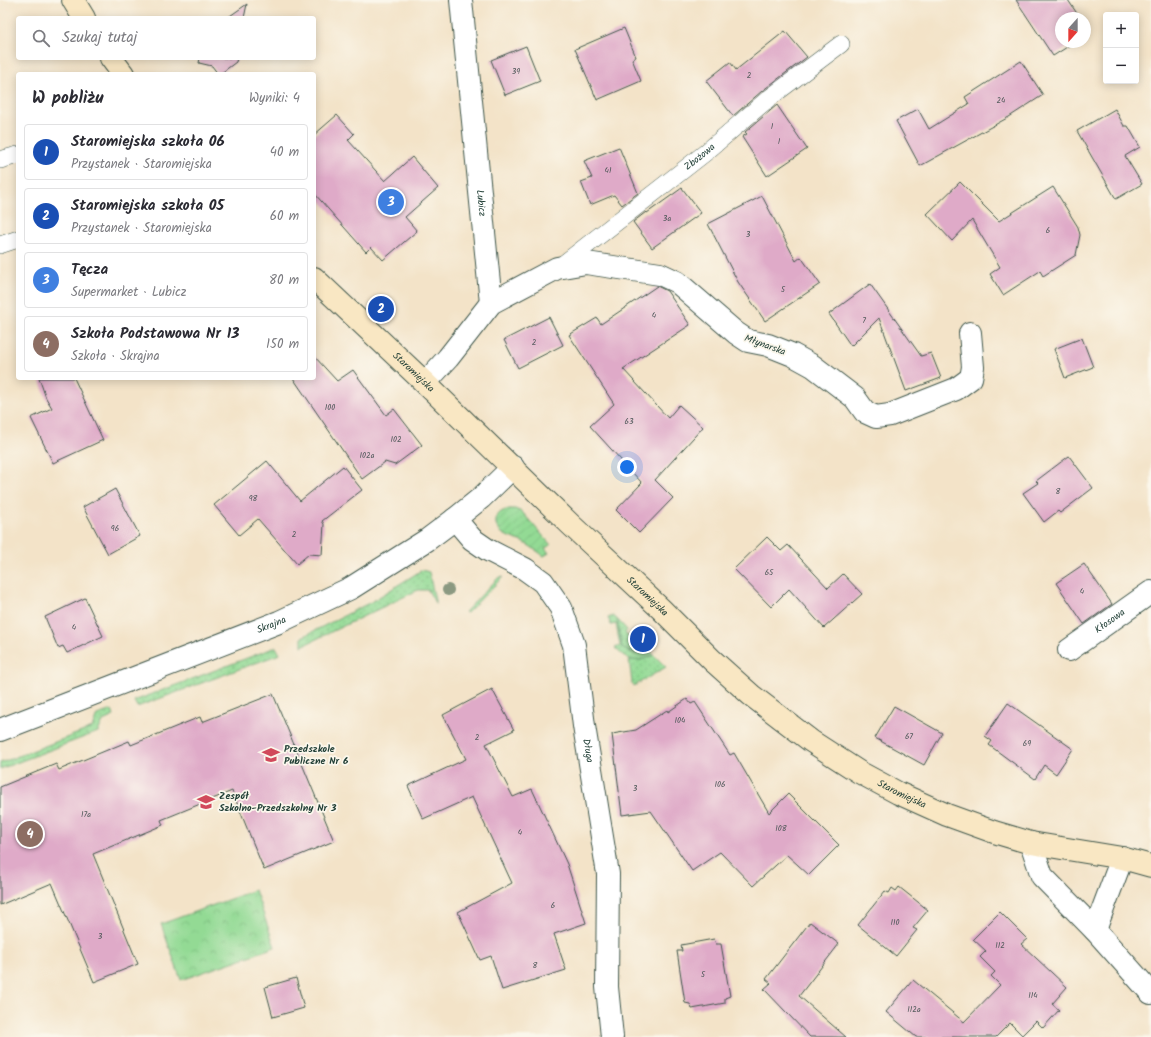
<!DOCTYPE html>
<html lang="pl">
<meta charset="utf-8">
<style>
:root{--surface:#fff;--page:#f2f2f3;--text:#2b2b33;--muted:#7c7c81;--line:#e1e1e2;--accent:#0f766e}
body{margin:0;font-family:Kalam,sans-serif;background:var(--page);color:var(--text)}
.controls{position:absolute;right:12px;top:12px;display:grid;overflow:hidden;border-radius:4px;box-shadow:0 2px 10px #0003}
.controls button{width:36px;height:36px;display:grid;place-items:center;padding:0;border:0;border-bottom:1px solid var(--line);background:var(--surface);color:var(--text);font:20px sans-serif}
.compass{position:absolute;left:1055px;top:12px;width:36px;height:36px;border-radius:50%;background:var(--surface);box-shadow:0 2px 10px #0003;rotate:201deg}
.you{position:absolute;left:627px;top:467px;width:14px;height:14px;margin:-10px;border:3px solid #fff;border-radius:50%;background:#1a73e8;box-shadow:0 0 0 6px #1a73e833}
.badge{display:grid;place-items:center;width:26px;height:26px;border-radius:50%;background:var(--accent);color:#fff;font-size:13px;font-weight:700}
.pin{position:absolute;translate:-50% -50%;border:2px solid #fff;box-shadow:0 1px 4px #0006}
.list{margin:0;padding:0;list-style:none}
h2{display:flex;justify-content:space-between;align-items:center;height:52px;margin:0;padding:0 16px;font-size:17px}
h2 small{font-size:13px;font-weight:400;color:var(--muted)}
.list li{display:grid;grid-template-columns:26px 1fr auto;gap:12px;align-items:center;box-sizing:border-box;height:56px;margin:0 8px 8px;padding:0 8px;border:1px solid var(--line);border-radius:4px}
.list b{display:block;font-size:15px;white-space:nowrap}
.list p{margin:0;font-size:13px;white-space:nowrap;color:var(--muted)}
.list em{font-size:13px;font-style:normal;color:var(--muted)}
.icon{flex:none;width:22px;height:22px;fill:none;stroke:currentColor;stroke-width:2;stroke-linecap:round;stroke-linejoin:round}
.map{position:relative;flex:none;width:1151px;height:1037px;overflow:hidden}
.search{position:absolute;background:var(--surface);box-shadow:0 2px 10px #0003;left:16px;top:16px;width:300px;height:44px;display:flex;align-items:center;gap:10px;box-sizing:border-box;padding:0 14px;border-radius:4px;color:var(--muted);font-size:15px}
.panel{position:absolute;background:var(--surface);box-shadow:0 2px 10px #0003;left:16px;top:72px;width:300px;height:308px;border-radius:4px}
.map>svg:first-child{display:block}
.grass{fill:url(#grass-dots);stroke:#598c64}
.park{fill:url(#park-crowns);stroke:#598c64}
.garden{fill:url(#garden-furrows);stroke:#598c64}
.building{fill:#dfaac8}
.lines{fill:none;stroke-linecap:round;stroke-linejoin:round}
.lane-casing{stroke:#3f564a;stroke-width:18}
.street-casing{stroke:#3f564a;stroke-width:24}
.secondary-casing{stroke:#3f564a;stroke-width:24}
.lane{stroke:#fff;stroke-width:17}
.street{stroke:#fff;stroke-width:22}
.secondary{stroke:#f9e7c3;stroke-width:22}
.tree{fill:#8b9981}
.labels{text-anchor:middle;dominant-baseline:central;stroke-width:3.5;stroke-linejoin:round;paint-order:stroke}
.number-label{font-size:8px;fill:#4f5859}
.street-label{font-size:10px;fill:#1f3d34;stroke:#fbf7ec}
.poi-label{font-size:10px;font-weight:bold;fill:#1f3d34;stroke:#fbf7ec;text-anchor:start}
</style>
<div class="map">
<svg width="1151" height="1037" viewBox="0 0 1151 1037">
<defs>
<pattern id="grass-dots" width="8" height="8" patternUnits="userSpaceOnUse"><rect width="8" height="8" fill="#93da94"/><path d="M2 2h.1M6 6h.1" fill="none" stroke="#7ebc80" stroke-width="1.8" stroke-linecap="round"/></pattern>
<pattern id="park-crowns" width="20" height="18" patternUnits="userSpaceOnUse"><rect width="20" height="18" fill="#93da94"/><path d="M2 6a3 3 0 1 1 6 0M12 15a3 3 0 1 1 6 0" fill="none" stroke="#7ebc80"/></pattern>
<pattern id="garden-furrows" width="10" height="10" patternUnits="userSpaceOnUse"><rect width="10" height="10" fill="#93da94"/><path d="M-1 1l2-2M0 10L10 0M9 11l2-2" fill="none" stroke="#7ebc80"/></pattern>
</defs>
<rect width="100%" height="100%" fill="#fbf7ec"/>
<filter id="ink" filterUnits="userSpaceOnUse"><feTurbulence type="fractalNoise" baseFrequency=".025" numOctaves="2"/><feDisplacementMap in="SourceGraphic" scale="8" xChannelSelector="R" yChannelSelector="G"/><feConvolveMatrix kernelMatrix="1 2 1 2 8 2 1 2 1" color-interpolation-filters="sRGB"/></filter>
<filter id="wash" filterUnits="userSpaceOnUse"><feTurbulence type="fractalNoise" baseFrequency=".012" numOctaves="4" result="noise"/><feDisplacementMap in="SourceGraphic" scale="16" xChannelSelector="R" yChannelSelector="G"/><feGaussianBlur stdDeviation="0.9" result="paint"/><feColorMatrix in="noise" values="0 0 0 0 0 0 0 0 0 0 0 0 0 0 0 0 0 1.4 0 .05"/><feComposite in="paint" operator="in"/></filter>
<g filter="url(#wash)">
<rect width="100%" height="100%" fill="#f3e3c8"/>
<g class="grass">
<polygon points="422,570 429,572 436,605 428,590 418,590 302,646 302,637 371,602"/>
<polygon points="499,577 503,577 467,613 465,612"/>
<path d="M 617,619 L 627,630 L 625,633 L 638,646 L 641,642 L 649,650 C 638,655 632,654 622,648 Z"/>
<polygon points="276,647 280,654 137,707 134,701"/>
<polygon points="654,655 666,667 634,686 631,682 632,682 629,660 641,660"/>
<polygon points="112,710 114,716 103,721 98,732 0,769 0,763 92,728 97,715"/>
</g>
<polygon class="park" points="255,890 275,947 181,980 161,924"/>
<g class="garden">
<path d="M 509,509 L 515,509 L 522,512 L 551,545 L 545,548 L 549,553 L 544,556 C 538,552 532,547 526,544 C 516,538 494,536 496,520 C 497,513 502,511 509,509 Z"/>
<path d="M 613,616 L 617,619 L 622,648 C 632,654 638,655 649,650 L 654,655 C 636,664 628,661 615,648 L 620,646 L 616,624 L 611,625 L 608,618 Z"/>
</g>
<g id="blocks">
<g class="building">
<polygon points="1016,0 1068,0 1080,18 1061,18 1061,42 1075,42 1053,56"/>
<polygon points="247,4 244,18 227,18"/>
<polygon points="624,28 636,57 632,59 641,81 597,100 575,49"/>
<polygon points="785,31 807,57 762,91 733,116 706,81 730,62 736,70"/>
<polygon points="526,46 540,81 505,95 491,60"/>
<polygon points="200,58 237,58 236,62 220,74 218,74 212,66 199,63"/>
<polygon points="1021,61 1043,95 1009,117 920,166 896,121 918,109 929,129 969,104 965,97"/>
<polygon points="777,105 807,149 767,176 742,137 747,134 745,132"/>
<polygon points="1115,109 1124,126 1128,126 1140,147 1125,156 1142,184 1116,199 1077,131"/>
<polygon points="337,115 354,134 348,140 385,181 412,157 438,188 405,217 417,231 383,260 371,247 366,252 314,193 314,135"/>
<polygon points="619,147 638,193 622,205 614,195 590,205 581,182 592,178 584,161"/>
<polygon points="960,182 999,221 1053,187 1078,227 1080,235 1076,255 1043,276 1040,271 1003,295 990,274 1000,267 972,220 952,241 927,214"/>
<polygon points="682,188 701,213 652,248 633,222 646,212 647,213"/>
<polygon points="762,196 796,261 801,257 820,284 765,321 738,282 708,224"/>
<polygon points="870,284 921,356 931,353 941,378 906,391 879,318 851,346 829,314"/>
<polygon points="657,286 667,291 690,325 623,369 668,418 679,405 703,427 655,480 673,498 639,533 616,510 642,483 590,426 614,404 569,335 597,318 601,324"/>
<polygon points="549,317 563,345 518,368 504,340"/>
<polygon points="1082,338 1093,367 1065,378 1054,349"/>
<polygon points="314,356 337,381 353,370 386,415 394,409 422,445 395,465 385,462 362,479 293,378 314,378"/>
<polygon points="39,378 74,378 103,440 53,463 31,418 52,408 46,398"/>
<polygon points="1069,456 1093,488 1060,513 1058,511 1044,522 1023,493 1038,483 1036,481"/>
<polygon points="267,461 300,501 343,466 362,490 322,521 324,524 322,555 309,554 297,564 258,519 239,535 214,505"/>
<polygon points="115,489 140,536 108,554 83,507"/>
<polygon points="767,537 781,551 788,545 828,588 843,574 862,594 824,628 789,589 771,607 734,569"/>
<polygon points="1084,564 1112,604 1084,624 1056,583"/>
<polygon points="85,598 103,636 67,653 63,646 58,648 45,617"/>
<polygon points="492,689 514,730 486,744 513,797 532,789 567,864 586,923 554,934 566,970 502,990 491,956 480,960 458,912 512,883 472,797 423,819 408,786 466,759 443,715"/>
<polygon points="273,694 334,841 264,870 232,791 161,820 163,825 93,854 138,964 94,982 52,883 0,905 0,787 56,764 59,770 129,741 131,745 200,717 202,722"/>
<polygon points="687,699 691,704 695,702 730,755 734,753 769,813 788,794 839,845 809,875 787,855 753,886 720,852 692,871 651,811 622,815 612,734 636,730 667,710 668,712"/>
<polygon points="1008,703 1073,749 1056,774 1044,765 1035,779 989,745 992,741 985,736"/>
<polygon points="894,706 942,733 924,765 875,738"/>
<polygon points="899,887 928,910 913,928 917,930 896,956 858,925 885,891 889,893 892,888 896,891"/>
<polygon points="1000,912 1027,939 1021,944 1067,987 1052,1004 1059,1010 1043,1028 1036,1021 1022,1035 1010,1023 996,1037 916,1037 886,1012 913,980 964,1022 1000,985 991,976 995,972 980,957 986,951 973,939"/>
<polygon points="810,922 839,944 799,996 846,1037 810,1037 764,989 771,983 766,979"/>
<polygon points="714,939 716,944 721,944 730,996 725,998 725,1003 692,1009 690,1004 685,1003 677,951 682,951 681,945"/>
<polygon points="296,978 304,1008 273,1017 265,987"/>
</g>
</g>
</g>
<g filter="url(#ink)">
<use href="#blocks" fill-opacity="0" stroke="#3f564a" stroke-width="1"/>
<g class="lines">
<g class="lane-casing">
<g id="lane">
<polyline points="0,160 18,155"/>
<polyline points="0,245 18,239"/>
<path id="s1" d="M 558,268 L 705,153 L 768,99 L 841,44"/>
</g>
</g>
<g class="street-casing">
<g id="street">
<path id="s2" d="M 461,0 L 491,303"/>
<polyline points="425,383 448,358 491,303 557,268 586,263 660,274 677,282 736,333 748,341 768,345 793,355 813,366 855,398 865,412 876,417 890,415 956,389 971,378 973,367 970,333"/>
<path id="s3" d="M 455,519 L 472,539 L 488,550 L 525,569 L 543,582 L 561,608 L 574,645 L 584,726 L 608,874 L 607,987 L 612,1037"/>
<path id="s4" d="M 1069,650 L 1151,592"/>
<path id="s5" d="M 0,730 L 279,622 L 351,588 L 427,540 L 455,519 L 481,498 L 513,467"/>
<polyline points="1031,843 1042,876 1095,930 1151,993"/>
<polyline points="1095,930 1122,858"/>
</g>
</g>
<g class="secondary-casing">
<g id="secondary">
<polyline points="73,0 84,18"/>
<polyline points="111,58 123,74"/>
<path id="s6" d="M 314,278 L 425,383 L 571,525 L 661,609 L 712,660 L 751,695 L 811,741 L 859,772 L 898,793 L 947,815 L 994,832 L 1031,843 L 1122,858 L 1151,866"/>
</g>
</g>
<use href="#lane" class="lane"/>
<use href="#street" class="street"/>
<use href="#secondary" class="secondary"/>
</g>
<circle class="tree" cx="448" cy="590" r="6"/>
</g>
<defs>
<g id="school-bare" transform="scale(1.38)"><path d="M0-5L7-2L0 1L-7-2ZM-4 1L0 2.5L4 1V4Q0 6-4 4Z" fill="#d1495b" stroke="#fbf7ec" stroke-width="2.5" paint-order="stroke"/></g>
</defs>
<g fill-rule="evenodd">
<use href="#school-bare" x="271" y="755"/>
<use href="#school-bare" x="206" y="802"/>
</g>
<g class="labels">
<g class="number-label">
<text x="516" y="71">39</text>
<text x="749" y="75">2</text>
<text x="1001" y="100">24</text>
<text x="772" y="126">1</text>
<text x="779" y="141">1</text>
<text x="608" y="170">41</text>
<text x="667" y="218">3a</text>
<text x="1048" y="230">6</text>
<text x="748" y="234">3</text>
<text x="783" y="289">5</text>
<text x="654" y="315">4</text>
<text x="864" y="320">7</text>
<text x="534" y="342">2</text>
<text x="330" y="407">100</text>
<text x="629" y="421">63</text>
<text x="396" y="439">102</text>
<text x="367" y="455">102a</text>
<text x="1058" y="491">8</text>
<text x="253" y="498">98</text>
<text x="115" y="528">96</text>
<text x="294" y="534">2</text>
<text x="769" y="572">65</text>
<text x="1082" y="591">4</text>
<text x="74" y="627">4</text>
<text x="680" y="720">104</text>
<text x="909" y="736">67</text>
<text x="477" y="737">2</text>
<text x="1027" y="743">69</text>
<text x="720" y="784">106</text>
<text x="635" y="788">3</text>
<text x="86" y="814">17a</text>
<text x="781" y="828">108</text>
<text x="520" y="832">4</text>
<text x="553" y="905">6</text>
<text x="895" y="922">110</text>
<text x="100" y="936">3</text>
<text x="1000" y="945">112</text>
<text x="535" y="965">8</text>
<text x="703" y="974">5</text>
<text x="1033" y="995">114</text>
<text x="914" y="1009">112a</text>
</g>
<g class="street-label">
<text stroke="none"><textPath href="#s1" startOffset="180">Zbożowa</textPath></text>
<text stroke="none"><textPath href="#s2" startOffset="204">Lubicz</textPath></text>
<text transform="translate(765 345) rotate(20)">Młynarska</text>
<text stroke="none"><textPath href="#s6" startOffset="137">Staromiejska</textPath></text>
<text stroke="none"><textPath href="#s6" startOffset="461">Staromiejska</textPath></text>
<text stroke="none"><textPath href="#s4" startOffset="50">Kłosowa</textPath></text>
<text stroke="none"><textPath href="#s5" startOffset="291">Skrajna</textPath></text>
<text stroke="none"><textPath href="#s3" startOffset="287">Długa</textPath></text>
<text stroke="none"><textPath href="#s6" startOffset="785">Staromiejska</textPath></text>
</g>
<g class="poi-label">
<text x="284" y="749">Przedszkole<tspan x="284" dy="12">Publiczne Nr 6</tspan></text>
<text x="219" y="796">Zespół<tspan x="219" dy="12">Szkolno-Przedszkolny Nr 3</tspan></text>
</g>
</g>
</svg>
<div class="controls">
<button>+</button>
<button>−</button>
</div>
<svg class="compass" viewBox="-18 -18 36 36"><path d="M0-13l5 13h-10z" fill="#e53935"/><path d="M0 13l5-13h-10z" fill="#7c7c81"/></svg>
<div class="you"></div>
<div class="pin badge" style="left:643px;top:639px;background:#1a4fb4">1</div>
<div class="pin badge" style="left:381px;top:309px;background:#1a4fb4">2</div>
<div class="pin badge" style="left:391px;top:202px;background:#3f7fe0">3</div>
<div class="pin badge" style="left:30px;top:834px;background:#8d6e63">4</div>
<div class="search"><svg class="icon" aria-label="search" viewBox="0 0 24 24"><circle cx="10" cy="10" r="6"/><path d="M15 15l6 6"/></svg>Szukaj tutaj</div>
<section class="panel">
<h2>W pobliżu<small>Wyniki: 4</small></h2>
<ul class="list">
<li><span class="badge" style="background:#1a4fb4">1</span><div><b>Staromiejska szkoła 06</b><p>Przystanek · Staromiejska</p></div><em>40 m</em></li>
<li><span class="badge" style="background:#1a4fb4">2</span><div><b>Staromiejska szkoła 05</b><p>Przystanek · Staromiejska</p></div><em>60 m</em></li>
<li><span class="badge" style="background:#3f7fe0">3</span><div><b>Tęcza</b><p>Supermarket · Lubicz</p></div><em>80 m</em></li>
<li><span class="badge" style="background:#8d6e63">4</span><div><b>Szkoła Podstawowa Nr 13</b><p>Szkoła · Skrajna</p></div><em>150 m</em></li>
</ul>
</section>
</div>
